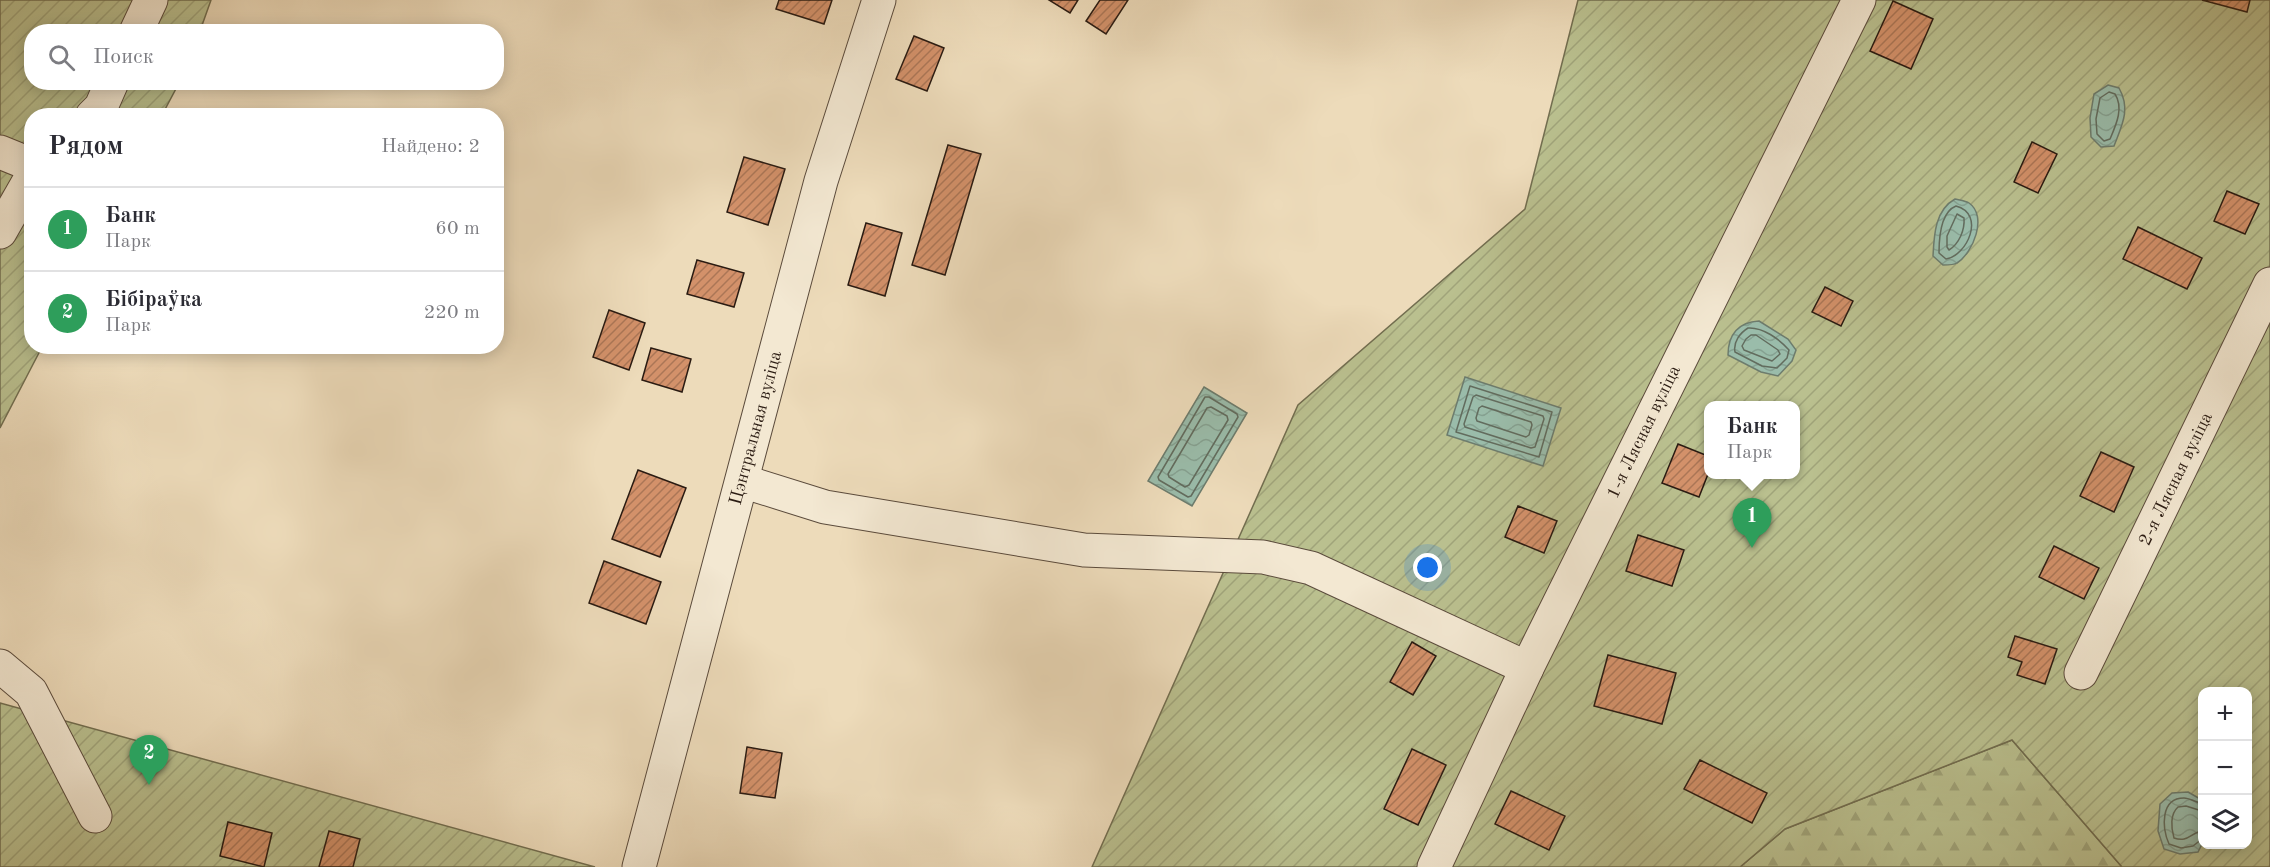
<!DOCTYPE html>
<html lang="ru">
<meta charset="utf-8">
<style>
:root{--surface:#fff;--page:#f2f2f3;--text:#2b2b33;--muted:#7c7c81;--line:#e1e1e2;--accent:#8f2418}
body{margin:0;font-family:"Old Standard TT",serif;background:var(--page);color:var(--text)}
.controls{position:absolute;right:18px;bottom:18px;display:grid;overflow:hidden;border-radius:12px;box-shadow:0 3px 15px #0003}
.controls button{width:54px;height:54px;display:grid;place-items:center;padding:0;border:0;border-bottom:2px solid var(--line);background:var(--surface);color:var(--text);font:30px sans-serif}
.you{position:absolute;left:1428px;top:568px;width:21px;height:21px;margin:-15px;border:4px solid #fff;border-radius:50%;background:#1a73e8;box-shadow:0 0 0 9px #1a73e833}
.badge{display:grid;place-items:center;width:39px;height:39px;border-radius:50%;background:var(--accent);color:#fff;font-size:20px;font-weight:700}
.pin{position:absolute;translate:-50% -50px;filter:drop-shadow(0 2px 3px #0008)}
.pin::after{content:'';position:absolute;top:32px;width:21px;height:18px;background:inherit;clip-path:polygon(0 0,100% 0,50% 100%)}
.popup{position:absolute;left:1704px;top:401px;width:96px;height:78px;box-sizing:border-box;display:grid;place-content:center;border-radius:12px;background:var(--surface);filter:drop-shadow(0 2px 4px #0005);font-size:20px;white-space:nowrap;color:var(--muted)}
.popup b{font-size:22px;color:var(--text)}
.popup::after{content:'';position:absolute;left:50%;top:100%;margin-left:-12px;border:12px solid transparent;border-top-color:var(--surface)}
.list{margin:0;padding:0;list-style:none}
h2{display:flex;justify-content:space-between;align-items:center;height:78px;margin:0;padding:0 24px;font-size:26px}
h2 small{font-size:20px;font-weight:400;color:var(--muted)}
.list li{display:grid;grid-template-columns:39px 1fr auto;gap:18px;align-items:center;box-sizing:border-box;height:84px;padding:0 24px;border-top:2px solid var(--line)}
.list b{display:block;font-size:22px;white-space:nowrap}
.list p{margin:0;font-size:20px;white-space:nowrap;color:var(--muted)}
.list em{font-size:20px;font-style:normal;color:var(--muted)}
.icon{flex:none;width:33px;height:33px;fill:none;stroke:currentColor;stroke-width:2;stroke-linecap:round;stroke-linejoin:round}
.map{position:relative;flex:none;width:2270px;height:867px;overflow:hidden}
.search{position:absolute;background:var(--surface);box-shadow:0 3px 15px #0003;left:24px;top:24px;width:480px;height:66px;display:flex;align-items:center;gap:15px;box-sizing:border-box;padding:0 21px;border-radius:24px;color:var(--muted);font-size:22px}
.panel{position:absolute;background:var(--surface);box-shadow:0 3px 15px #0003;left:24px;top:108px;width:480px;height:246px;border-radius:24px}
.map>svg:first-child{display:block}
.forest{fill:url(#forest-firs);stroke:#726e50;stroke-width:1.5}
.garden{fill:url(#garden-furrows);stroke:#726e50;stroke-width:1.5;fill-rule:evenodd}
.water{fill:url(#water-waves);stroke:#6d7c6d;stroke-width:1.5}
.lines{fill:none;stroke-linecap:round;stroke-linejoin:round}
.shore{stroke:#626c5e;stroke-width:1.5}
.building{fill:url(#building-hatch);stroke:#2a1b12;stroke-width:1.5}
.minor-casing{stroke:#5b4b3c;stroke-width:35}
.minor{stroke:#f3e8d2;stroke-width:33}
.labels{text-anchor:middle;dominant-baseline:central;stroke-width:4.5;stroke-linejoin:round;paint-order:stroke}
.street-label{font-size:18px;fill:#2a1b12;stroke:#f3e8d2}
</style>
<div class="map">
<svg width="2270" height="867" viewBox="0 0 2270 867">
<defs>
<pattern id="forest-firs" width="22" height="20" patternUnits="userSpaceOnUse" patternTransform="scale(1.5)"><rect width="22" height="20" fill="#bac08f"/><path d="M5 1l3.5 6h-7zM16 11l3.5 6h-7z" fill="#a0a47a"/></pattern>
<pattern id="garden-furrows" width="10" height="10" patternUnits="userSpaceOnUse" patternTransform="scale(1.5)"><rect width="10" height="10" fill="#bac08f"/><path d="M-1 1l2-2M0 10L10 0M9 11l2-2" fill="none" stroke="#a0a47a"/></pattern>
<pattern id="water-waves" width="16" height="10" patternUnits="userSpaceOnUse" patternTransform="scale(1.5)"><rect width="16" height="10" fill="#9abcaa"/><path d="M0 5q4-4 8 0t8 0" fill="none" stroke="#85a191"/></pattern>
<pattern id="building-hatch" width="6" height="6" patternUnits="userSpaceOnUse" patternTransform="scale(1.5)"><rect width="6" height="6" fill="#d3916a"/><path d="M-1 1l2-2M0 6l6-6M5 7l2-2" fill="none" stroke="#ab7656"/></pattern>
</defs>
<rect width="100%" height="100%" fill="#eddbba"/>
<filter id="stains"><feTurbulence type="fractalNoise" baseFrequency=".00333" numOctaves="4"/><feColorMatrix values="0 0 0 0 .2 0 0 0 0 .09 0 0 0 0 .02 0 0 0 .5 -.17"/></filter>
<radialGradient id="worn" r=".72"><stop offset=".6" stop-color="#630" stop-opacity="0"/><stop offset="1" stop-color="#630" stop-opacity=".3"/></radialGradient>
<polygon class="forest" points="2012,740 2122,867 1740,867 1785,829"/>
<g class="garden">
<polygon points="0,0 211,0 200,31 32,32 32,82 179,83 162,115 32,116 32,346 42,347 0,428"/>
<path d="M 1578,0 L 2270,0 L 2270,867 L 2122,867 L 2012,740 L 1785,829 L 1740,867 L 1092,867 L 1298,405 L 1525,209 ZM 1708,406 L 1796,406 L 1796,474 L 1708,474 ZM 2202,692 L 2248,692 L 2248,844 L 2202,844 Z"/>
<polygon points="0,703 595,867 0,867"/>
</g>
<g class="water">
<path d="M 2108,85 L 2119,88 C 2131,109 2122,125 2114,146 L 2101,147 L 2091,137 L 2090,118 L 2094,94 Z"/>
<path d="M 1955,199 C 1959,200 1966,201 1969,203 C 1988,216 1973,253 1957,263 C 1954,265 1947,265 1943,265 L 1933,256 C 1934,235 1935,210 1955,199 Z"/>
<path d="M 1759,321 L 1788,339 L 1796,350 L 1792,361 L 1778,376 L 1761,372 L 1728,355 C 1728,334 1739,322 1759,321 Z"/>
<polygon points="1465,377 1561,408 1543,466 1447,435"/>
<polygon points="1204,387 1247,413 1192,506 1148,481"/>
<polygon points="2188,792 2202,800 2202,844 2198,852 2180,854 2164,849 2158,831 2160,804 2172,793"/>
</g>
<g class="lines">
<g class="shore">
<path d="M 2109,92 L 2115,94 C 2124,108 2116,125 2110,139 L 2104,141 L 2097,134 L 2096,119 L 2100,98 Z"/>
<path d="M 1956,206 C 1986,214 1967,256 1946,259 L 1939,253 C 1939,238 1941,212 1956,206 Z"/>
<path d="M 1957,214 L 1964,218 C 1965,230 1959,244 1949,250 L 1947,247 L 1947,236 Z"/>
<path d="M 1748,328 C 1763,327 1779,339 1789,350 L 1787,358 L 1777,368 L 1762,366 L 1735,352 C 1733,342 1740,333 1748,328 Z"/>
<polygon points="1751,335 1756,335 1778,350 1780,354 1772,361 1744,350 1742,346 1746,339"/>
<polygon points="1470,386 1552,412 1539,457 1456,432"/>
<polygon points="1476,395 1543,416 1544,419 1535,447 1531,448 1465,427 1464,424 1473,397"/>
<polygon points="1205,397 1209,397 1237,414 1238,417 1191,496 1188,497 1159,480 1158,477"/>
<polygon points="1482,406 1531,422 1532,425 1529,435 1526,437 1477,421 1476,418 1479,408"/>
<polygon points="1211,407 1227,416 1228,420 1189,485 1185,487 1169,477 1168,474 1207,408"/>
<path d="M 2202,803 C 2196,803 2190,798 2184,798 C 2160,798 2162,828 2169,844 L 2181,848 L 2193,846 L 2202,839"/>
<path d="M 2202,811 L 2186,806 L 2178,807 C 2170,814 2171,828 2174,838 C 2188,843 2190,833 2202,831"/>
</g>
</g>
<g class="building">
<polygon points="779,0 832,0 824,24 776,9"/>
<polygon points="1049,0 1078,0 1070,13"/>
<polygon points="1100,0 1128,0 1106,34 1086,21"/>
<polygon points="2202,0 2250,0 2247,12"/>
<polygon points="1893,1 1933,19 1911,69 1870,51"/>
<polygon points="914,36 944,48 927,91 896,79"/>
<polygon points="2032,142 2057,154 2038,193 2014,182"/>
<polygon points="948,145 981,154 945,275 912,265"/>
<polygon points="744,157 785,169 768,225 727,212"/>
<polygon points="2227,191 2259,204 2245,234 2214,221"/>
<polygon points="866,223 902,233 885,296 848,285"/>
<polygon points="2138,227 2202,258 2187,289 2123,259"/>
<polygon points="697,260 744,273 734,307 687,294"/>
<polygon points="1825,287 1853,301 1841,326 1812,312"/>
<polygon points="609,310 645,323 629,370 593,357"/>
<polygon points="651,348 691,359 682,392 642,380"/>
<polygon points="1678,444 1708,456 1708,474 1699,497 1662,483"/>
<polygon points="2101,452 2134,467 2114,512 2080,496"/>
<polygon points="638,470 686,488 660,557 612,539"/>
<polygon points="1518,506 1557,521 1544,553 1505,537"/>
<polygon points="1638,535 1684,550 1672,586 1626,571"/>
<polygon points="2054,546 2099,568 2084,599 2039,577"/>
<polygon points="604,561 661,582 646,624 589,603"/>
<polygon points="2015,636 2057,649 2045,684 2017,675 2022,662 2008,657"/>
<polygon points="1412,642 1436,656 1413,695 1390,682"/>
<polygon points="1608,655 1676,673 1662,724 1594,706"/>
<polygon points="747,747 782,753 775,798 740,793"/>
<polygon points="1412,749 1446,765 1418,825 1384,809"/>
<polygon points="1700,760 1767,793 1752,823 1684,789"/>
<polygon points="1511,791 1565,816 1549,850 1495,824"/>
<polygon points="228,822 272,833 264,867 220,856"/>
<polygon points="329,831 360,839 353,867 319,867"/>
</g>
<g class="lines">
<g class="minor-casing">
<g id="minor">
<polyline points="136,32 151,0"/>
<polyline points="92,116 101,107 112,82"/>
<polyline points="0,152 32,165"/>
<polyline points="0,232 32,176"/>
<polyline points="742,481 825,507 1084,550 1263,557 1311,568 1527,668"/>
<polyline points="0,666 31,692 95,816"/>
<polyline points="2081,673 2270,284"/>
<polyline points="639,867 821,181 879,0"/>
<polyline points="1434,867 1527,668 1859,0"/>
</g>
</g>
<use href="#minor" class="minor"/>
</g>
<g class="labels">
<g class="street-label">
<text transform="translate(756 428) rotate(-75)">Цэнтральная вуліца</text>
<text transform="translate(1644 432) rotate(-64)">1-я Лясная вуліца</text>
<text transform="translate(2176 479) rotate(-64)">2-я Лясная вуліца</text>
</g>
</g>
<rect width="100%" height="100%" filter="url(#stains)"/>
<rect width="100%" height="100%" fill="url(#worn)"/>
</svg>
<div class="controls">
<button>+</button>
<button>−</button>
<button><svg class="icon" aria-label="layers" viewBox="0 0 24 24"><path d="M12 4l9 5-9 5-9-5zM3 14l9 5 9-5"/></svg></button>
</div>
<div class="you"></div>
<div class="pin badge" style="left:1752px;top:548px;background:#2e9e5b">1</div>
<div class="popup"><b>Банк</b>Парк</div>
<div class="pin badge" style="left:149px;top:785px;background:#2e9e5b">2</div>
<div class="search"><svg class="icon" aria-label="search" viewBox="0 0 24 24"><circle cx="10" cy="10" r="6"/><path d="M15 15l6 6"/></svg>Поиск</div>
<section class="panel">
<h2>Рядом<small>Найдено: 2</small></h2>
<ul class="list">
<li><span class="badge" style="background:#2e9e5b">1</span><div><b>Банк</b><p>Парк</p></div><em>60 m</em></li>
<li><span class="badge" style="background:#2e9e5b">2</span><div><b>Бібіраўка</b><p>Парк</p></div><em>220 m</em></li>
</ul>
</section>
</div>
